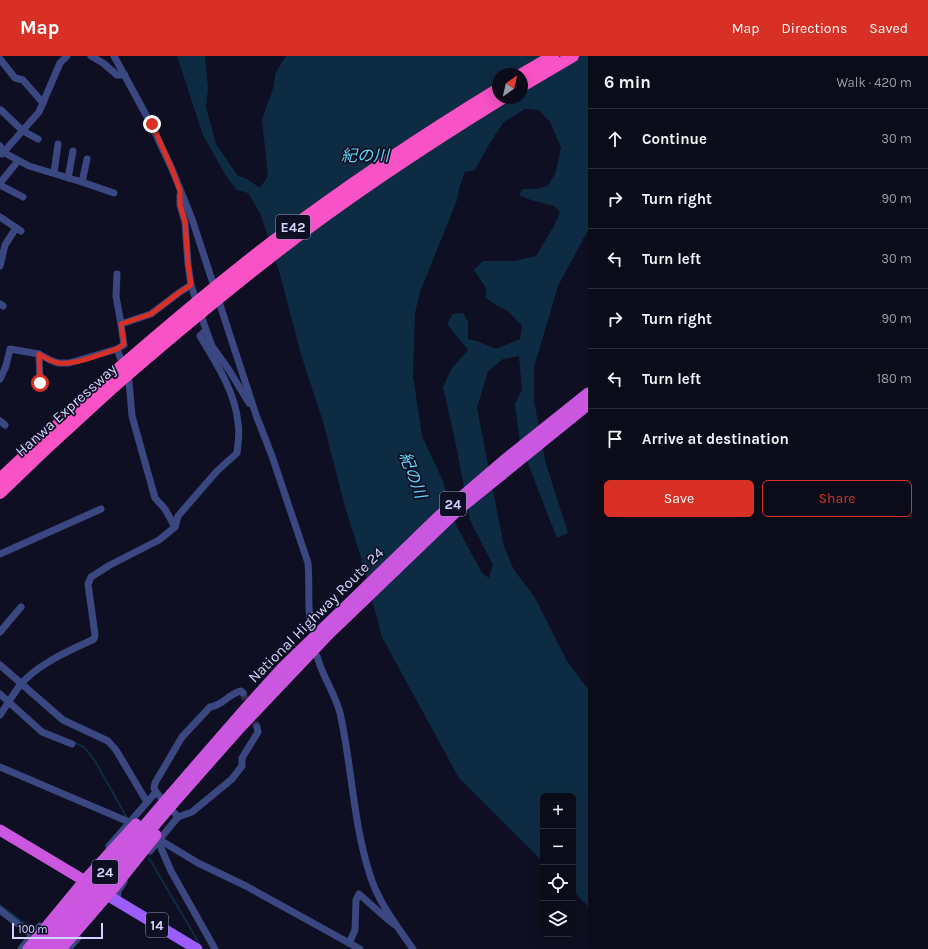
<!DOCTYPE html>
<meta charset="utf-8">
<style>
:root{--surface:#0b0b1a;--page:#141423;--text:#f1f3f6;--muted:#9a9ba2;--line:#2b2b39;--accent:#d93025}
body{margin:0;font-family:Karla,"Noto Sans JP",sans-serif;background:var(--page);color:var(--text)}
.controls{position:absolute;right:12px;bottom:12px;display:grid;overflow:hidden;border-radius:6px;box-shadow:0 4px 16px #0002}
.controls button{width:36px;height:36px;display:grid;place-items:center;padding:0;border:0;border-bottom:1px solid var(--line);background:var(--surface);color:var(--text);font:20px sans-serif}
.compass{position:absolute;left:492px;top:12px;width:36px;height:36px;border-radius:50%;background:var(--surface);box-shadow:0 4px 16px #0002;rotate:34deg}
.scale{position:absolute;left:12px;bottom:10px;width:91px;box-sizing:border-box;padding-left:4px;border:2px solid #d2d6fe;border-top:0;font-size:11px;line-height:14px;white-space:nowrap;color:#d2d6fe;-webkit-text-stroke:3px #0f0f23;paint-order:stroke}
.stop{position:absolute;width:12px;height:12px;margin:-9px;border:3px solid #d93025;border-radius:50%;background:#fff}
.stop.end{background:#d93025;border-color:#fff;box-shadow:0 1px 4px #0008}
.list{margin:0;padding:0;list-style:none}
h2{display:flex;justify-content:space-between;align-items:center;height:52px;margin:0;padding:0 16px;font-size:17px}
h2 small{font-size:13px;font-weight:400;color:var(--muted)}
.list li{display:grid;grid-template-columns:26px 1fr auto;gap:12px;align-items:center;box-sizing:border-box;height:60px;padding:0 16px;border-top:1px solid var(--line)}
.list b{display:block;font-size:15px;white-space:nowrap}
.list em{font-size:13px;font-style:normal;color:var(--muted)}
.actions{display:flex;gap:8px;padding:12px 16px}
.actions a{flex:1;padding:9px 0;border:1px solid var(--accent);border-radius:6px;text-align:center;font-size:14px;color:var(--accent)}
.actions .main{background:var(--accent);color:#fff}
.icon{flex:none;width:22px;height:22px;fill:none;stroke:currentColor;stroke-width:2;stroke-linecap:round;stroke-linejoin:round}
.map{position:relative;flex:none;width:588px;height:893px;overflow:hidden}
header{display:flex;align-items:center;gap:24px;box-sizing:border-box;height:56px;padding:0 20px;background:var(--accent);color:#fff}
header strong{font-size:19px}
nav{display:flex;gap:22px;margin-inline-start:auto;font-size:14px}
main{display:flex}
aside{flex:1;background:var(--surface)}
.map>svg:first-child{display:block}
.water{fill:#0d2c43;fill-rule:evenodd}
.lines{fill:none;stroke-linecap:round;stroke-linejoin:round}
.stream{stroke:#0d2c43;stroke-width:2}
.minor-tunnel{stroke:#2c2d44;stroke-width:7;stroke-dasharray:7 3.5;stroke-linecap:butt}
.minor{stroke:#3b4780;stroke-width:7}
.primary{stroke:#9d5dfa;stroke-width:11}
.trunk{stroke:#cb57e0;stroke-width:11}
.motorway{stroke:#f951c6;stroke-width:12}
.trunk-bridge{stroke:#cb57e0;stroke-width:11}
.motorway-bridge{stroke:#f951c6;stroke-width:12}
.route{stroke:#d93025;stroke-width:5}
.labels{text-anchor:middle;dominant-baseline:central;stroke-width:3.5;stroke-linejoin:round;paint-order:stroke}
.shield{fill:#0f0f23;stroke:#989abc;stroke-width:1}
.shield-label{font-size:14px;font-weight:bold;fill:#d2d6fe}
.street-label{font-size:15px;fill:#d2d6fe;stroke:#0f0f23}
.water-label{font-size:16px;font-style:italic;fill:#63d4fa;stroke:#0f0f23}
</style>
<header>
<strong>Map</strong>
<nav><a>Map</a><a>Directions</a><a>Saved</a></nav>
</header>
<main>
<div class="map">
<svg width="588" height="893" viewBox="0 0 588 893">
<rect width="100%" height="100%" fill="#0f0f23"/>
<path class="water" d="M 177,0 L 205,0 L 208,32 L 206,51 L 216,88 L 238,120 L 245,122 L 260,132 L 268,120 L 262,63 L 274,30 L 275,18 L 286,0 L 588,0 L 588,174 L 558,230 L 534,311 L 534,345 L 546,408 L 568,477 L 557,482 L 520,387 L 515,348 L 522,333 L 519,300 L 503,303 L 488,315 L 477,352 L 504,491 L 514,514 L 534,540 L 568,607 L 588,633 L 588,850 L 573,835 L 573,740 L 543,740 L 543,806 L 459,722 L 382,581 L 360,498 L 345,451 L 324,369 L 301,298 L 279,215 L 260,157 L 248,137 L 237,134 L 226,120 L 203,79 ZM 498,18 L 522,18 L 522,42 L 498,42 ZM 525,53 L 539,54 L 550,66 L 561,91 L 556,116 L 548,130 L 536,133 L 523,133 L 519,139 L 531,144 L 554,150 L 560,156 L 554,170 L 536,200 L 514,205 L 483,205 L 474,214 L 486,232 L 486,242 L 496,249 L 509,256 L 522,270 L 520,283 L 496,293 L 477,285 L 468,283 L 468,266 L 463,257 L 453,258 L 447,268 L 468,294 L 452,312 L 443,331 L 456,389 L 470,464 L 493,509 L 489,522 L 482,517 L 457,471 L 442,423 L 422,380 L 413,320 L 415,257 L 420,236 L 457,144 L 458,136 L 465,116 L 475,114 L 491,85 L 504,66 Z"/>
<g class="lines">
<g class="stream">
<polyline points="73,686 84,691 95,705 127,762"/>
<polyline points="149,802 199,887"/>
<polyline points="0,849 31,872"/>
</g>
<polyline class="minor-tunnel" points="243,637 257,671"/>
<g class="minor">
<polyline points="91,0 103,7 117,19 125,19"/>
<path d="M 114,0 L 151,68 L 172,113 L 192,163 L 256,359 L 272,400 L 308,507 C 310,529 307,550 311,572"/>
<polyline points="0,3 15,22 23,24 43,47"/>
<polyline points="1,54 23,75 38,83"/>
<polyline points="0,90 3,96 29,110 82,126 114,137"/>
<polyline points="2,98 39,56 60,7 67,0"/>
<polyline points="54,117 58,88"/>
<polyline points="68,122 73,95"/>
<polyline points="82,126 87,103"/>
<polyline points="0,127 18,105"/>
<polyline points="0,129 23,141"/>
<polyline points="180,139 180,149 185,166 188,208 191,229 206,274 212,290 229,314 249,347"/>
<polyline points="0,161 21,175"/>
<polyline points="0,210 5,189 16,172"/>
<polyline points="117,218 116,240 121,268"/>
<polyline points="0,248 3,250"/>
<polyline points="117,293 129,325 132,360 155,442 165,453 175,471"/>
<polyline points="39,298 40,327"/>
<polyline points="0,323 6,310 10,293 39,298 50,304 58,307 69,307 117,293 124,289 121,268 151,258 180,236 191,229"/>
<polyline points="0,365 5,369"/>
<polyline points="0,498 101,453"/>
<polyline points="0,576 21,551"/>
<path d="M 317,600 C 322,620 335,637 340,657 C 352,710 353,767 370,819 C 378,846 397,870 413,893"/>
<polyline points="0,609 63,664 108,685 116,694 147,746"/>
<polyline points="0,638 42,676 72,688"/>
<path d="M 0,659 C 7,649 13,638 21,628 C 39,607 69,595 94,583 L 95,579 L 88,528 L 91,521 L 110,509 L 159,484 L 175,471 L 178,460 L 217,415 L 237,397 C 238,388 240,377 238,367 C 235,335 216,307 200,280 L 206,274"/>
<polyline points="0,711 129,766"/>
<path d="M 178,761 L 156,736 L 154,732 L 155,727 L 182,681 L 210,651 C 223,650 229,637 241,635 L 243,637"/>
<polyline points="160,784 198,807 246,830 360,893"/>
<polyline points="160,784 161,792 171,815 215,893"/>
<polyline points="109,790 156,736"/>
<polyline points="150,795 178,761 192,756 232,723 242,710 242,702 258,676 257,671"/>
<polyline points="117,845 118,835 124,826"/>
<polyline points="0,854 32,879"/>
<polyline points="349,887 355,874 356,844 359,838 386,862 395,869"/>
<polyline points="21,893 40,870"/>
<polyline points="68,893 78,882"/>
</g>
<polyline class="primary" points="107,839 197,893"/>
<g class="trunk">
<polyline points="171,738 244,654 282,612 439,460 508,401 588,337"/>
<polyline points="177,743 238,674 329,578 457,455 588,349"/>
<polyline points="0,774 90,828"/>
<polyline points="28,893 84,825 136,768"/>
<polyline points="61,893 113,833 156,779"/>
</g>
<g class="motorway">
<polyline points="522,18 553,0"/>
<polyline points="522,30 573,0"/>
<polyline points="0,423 102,327"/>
<polyline points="0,437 49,390 109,335"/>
</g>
<g class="trunk-bridge">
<polyline points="39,893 171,738"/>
<polyline points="50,893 177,743"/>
</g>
<g class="motorway-bridge">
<path d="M 102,327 C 157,279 213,231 272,186 C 345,131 421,80 498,33"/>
<path d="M 109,335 C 164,287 220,240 277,196 C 349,140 425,90 503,42"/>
</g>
</g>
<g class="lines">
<path class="route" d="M 40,327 L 39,298 C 45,302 52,306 59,307 C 76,309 101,298 117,293 L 124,288 L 121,268 L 151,258 L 180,236 L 191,229 L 188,208 L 185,166 L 180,149 L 180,135 L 172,113 L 152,68"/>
</g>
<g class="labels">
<g class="shield">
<rect x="276" y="159" width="34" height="24" rx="3"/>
<rect x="440" y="436" width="26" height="24" rx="3"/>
<rect x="92" y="804" width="26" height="24" rx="3"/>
<rect x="146" y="857" width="22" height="24" rx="3"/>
</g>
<g class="shield-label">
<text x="293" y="171">E42</text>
<text x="453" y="448">24</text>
<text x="105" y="816">24</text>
<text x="157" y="869">14</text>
</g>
<g class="street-label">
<text transform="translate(66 354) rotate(-42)">Hanwa Expressway</text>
<text transform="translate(316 559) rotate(-45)">National Highway Route 24</text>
</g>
<g class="water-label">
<text x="365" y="99">紀の川</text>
<text transform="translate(413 419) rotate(69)">紀の川</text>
</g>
</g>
</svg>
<div class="controls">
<button>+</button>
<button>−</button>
<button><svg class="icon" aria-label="locate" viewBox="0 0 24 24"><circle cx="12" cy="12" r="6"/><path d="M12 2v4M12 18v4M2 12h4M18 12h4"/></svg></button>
<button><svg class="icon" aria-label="layers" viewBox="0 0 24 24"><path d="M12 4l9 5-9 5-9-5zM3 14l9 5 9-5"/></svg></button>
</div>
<svg class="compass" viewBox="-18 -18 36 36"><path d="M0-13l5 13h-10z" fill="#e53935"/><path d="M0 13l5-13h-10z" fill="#9a9ba2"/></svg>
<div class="scale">100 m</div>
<div class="stop" style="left:40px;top:327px"></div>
<div class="stop end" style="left:152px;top:68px"></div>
</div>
<aside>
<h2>6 min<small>Walk · 420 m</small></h2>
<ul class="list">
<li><svg class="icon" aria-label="ahead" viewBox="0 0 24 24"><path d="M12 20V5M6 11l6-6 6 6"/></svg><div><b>Continue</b></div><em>30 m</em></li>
<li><svg class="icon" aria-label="right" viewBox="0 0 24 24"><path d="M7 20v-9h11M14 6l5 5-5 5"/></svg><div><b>Turn right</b></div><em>90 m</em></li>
<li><svg class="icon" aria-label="left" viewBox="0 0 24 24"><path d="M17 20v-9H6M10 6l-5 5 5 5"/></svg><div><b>Turn left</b></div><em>30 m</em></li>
<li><svg class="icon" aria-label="right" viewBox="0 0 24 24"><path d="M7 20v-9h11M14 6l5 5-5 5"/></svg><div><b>Turn right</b></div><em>90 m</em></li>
<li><svg class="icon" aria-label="left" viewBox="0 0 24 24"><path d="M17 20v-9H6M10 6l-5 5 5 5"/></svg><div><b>Turn left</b></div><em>180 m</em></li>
<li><svg class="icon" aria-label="arrive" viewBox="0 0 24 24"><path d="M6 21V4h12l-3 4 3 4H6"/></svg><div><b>Arrive at destination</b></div></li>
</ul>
<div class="actions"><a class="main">Save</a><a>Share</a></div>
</aside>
</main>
